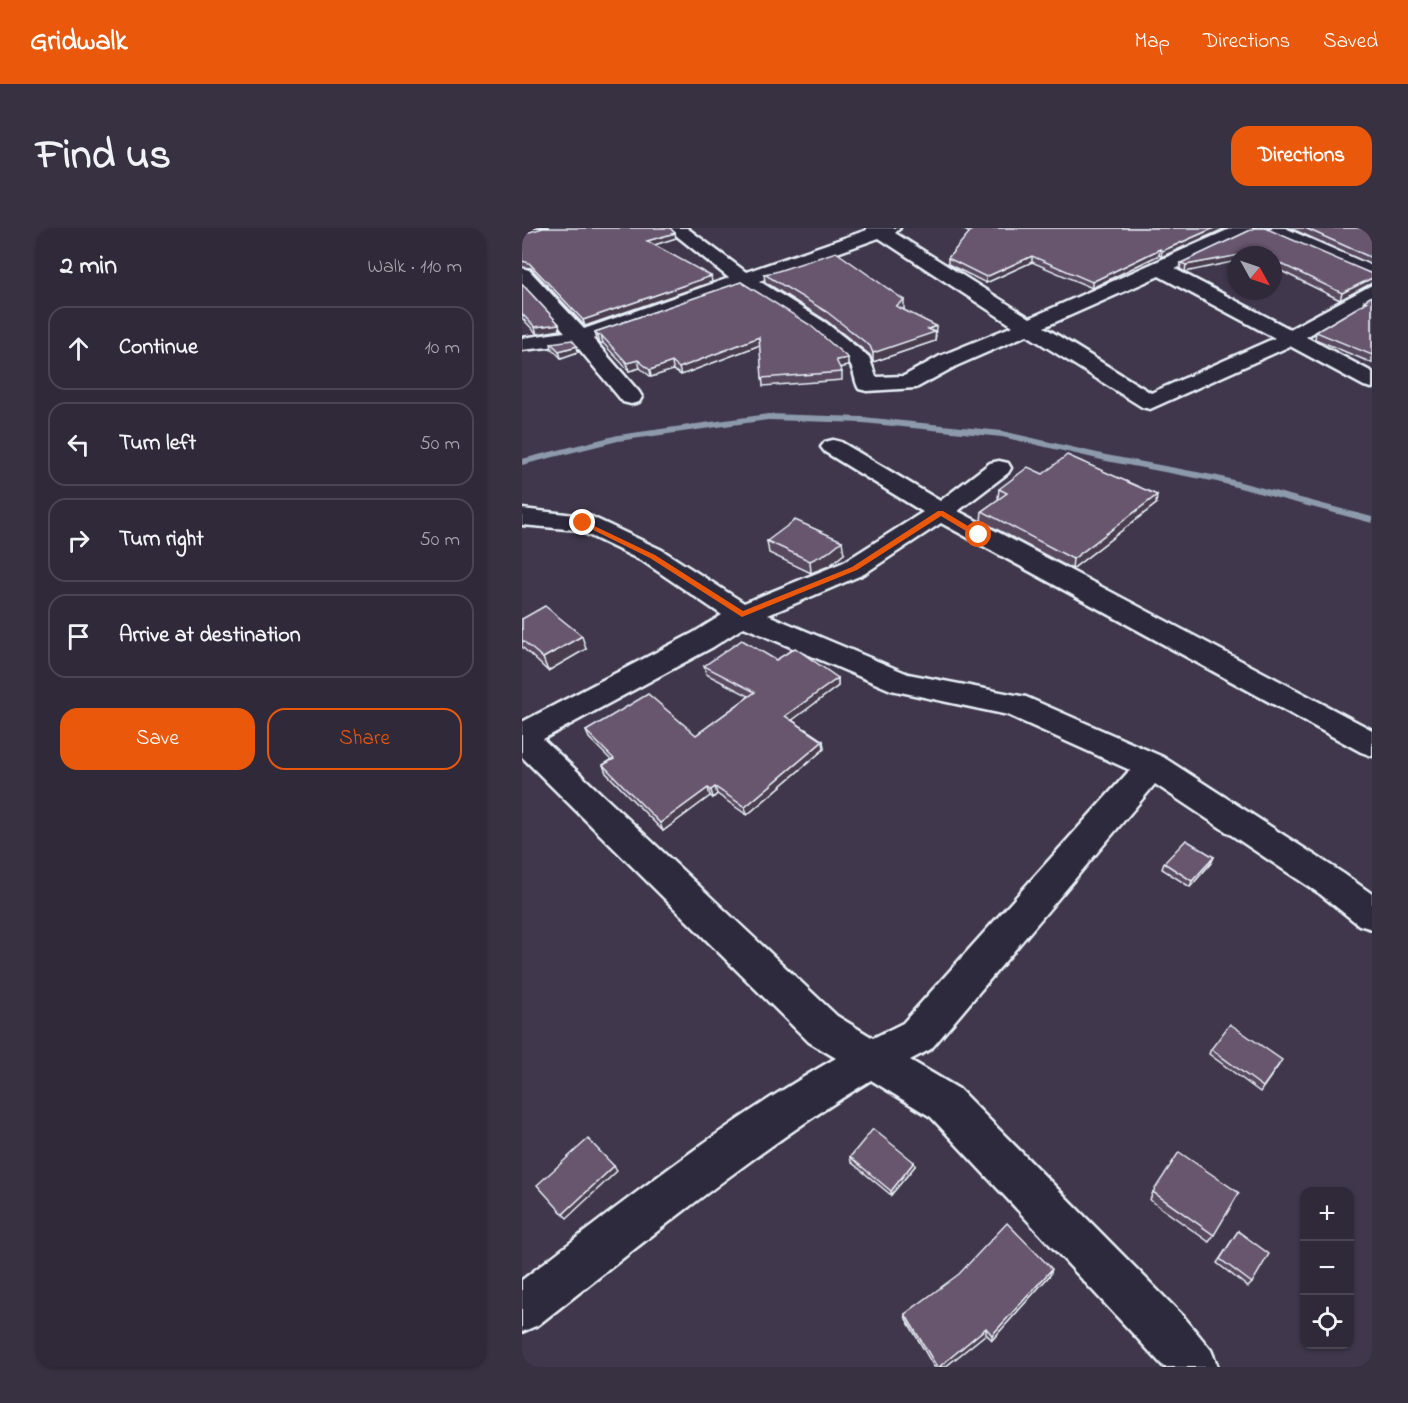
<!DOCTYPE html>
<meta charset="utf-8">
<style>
:root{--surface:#302939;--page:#383141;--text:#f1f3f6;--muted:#a8a6ae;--line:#4b4553;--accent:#ea580c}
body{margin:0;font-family:"Indie Flower",sans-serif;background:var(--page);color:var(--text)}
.controls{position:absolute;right:18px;bottom:18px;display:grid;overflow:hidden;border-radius:12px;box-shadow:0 2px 4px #0004}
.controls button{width:54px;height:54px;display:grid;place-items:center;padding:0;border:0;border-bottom:2px solid var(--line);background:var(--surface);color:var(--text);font:30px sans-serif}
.compass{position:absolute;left:706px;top:18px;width:54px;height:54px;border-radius:50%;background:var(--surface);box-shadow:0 2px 4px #0004;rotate:130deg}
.stop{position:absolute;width:18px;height:18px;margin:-14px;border:4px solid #ea580c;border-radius:50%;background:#fff}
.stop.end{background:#ea580c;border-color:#fff;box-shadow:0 2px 6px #0008}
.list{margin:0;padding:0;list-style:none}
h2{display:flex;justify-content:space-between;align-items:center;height:78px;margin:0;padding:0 24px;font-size:26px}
h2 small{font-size:20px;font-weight:400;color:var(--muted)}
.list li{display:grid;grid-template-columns:39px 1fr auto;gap:18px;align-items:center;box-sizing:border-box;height:84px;margin:0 12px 12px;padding:0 12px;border:2px solid var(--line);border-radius:18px}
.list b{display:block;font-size:22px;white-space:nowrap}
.list em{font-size:20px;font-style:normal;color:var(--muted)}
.actions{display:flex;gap:12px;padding:18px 24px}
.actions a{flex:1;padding:14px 0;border:2px solid var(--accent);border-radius:18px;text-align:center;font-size:21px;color:var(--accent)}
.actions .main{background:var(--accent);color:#fff}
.icon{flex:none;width:33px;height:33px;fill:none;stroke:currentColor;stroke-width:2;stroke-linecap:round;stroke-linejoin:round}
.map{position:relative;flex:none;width:850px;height:1139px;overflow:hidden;border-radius:18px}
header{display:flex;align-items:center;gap:36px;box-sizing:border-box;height:84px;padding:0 30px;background:var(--accent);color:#fff}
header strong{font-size:28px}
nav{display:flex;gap:33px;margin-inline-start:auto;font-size:21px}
.intro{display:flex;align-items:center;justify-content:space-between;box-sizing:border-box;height:144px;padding:0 36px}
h1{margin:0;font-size:42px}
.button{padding:15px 27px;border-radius:18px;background:var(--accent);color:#fff;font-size:21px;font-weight:700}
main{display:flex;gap:36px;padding:0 36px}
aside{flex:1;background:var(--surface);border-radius:18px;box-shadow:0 2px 4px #0004}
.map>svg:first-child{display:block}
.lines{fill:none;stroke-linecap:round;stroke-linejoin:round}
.stream{fill:#8c9aac;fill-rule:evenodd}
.minor-casing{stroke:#e8f1f8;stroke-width:5}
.minor{fill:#2f2a3d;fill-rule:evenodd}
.wall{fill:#59495f;stroke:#e8f1f8;stroke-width:1.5}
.shaded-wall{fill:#483c4d;stroke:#e8f1f8;stroke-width:1.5}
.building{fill:#67556e;stroke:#e8f1f8;stroke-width:1.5}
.route{fill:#ea580c}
</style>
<header>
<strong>Gridwalk</strong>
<nav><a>Map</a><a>Directions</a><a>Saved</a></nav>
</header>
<div class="intro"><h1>Find us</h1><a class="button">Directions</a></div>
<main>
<aside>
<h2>2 min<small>Walk · 110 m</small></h2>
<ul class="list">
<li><svg class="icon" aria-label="ahead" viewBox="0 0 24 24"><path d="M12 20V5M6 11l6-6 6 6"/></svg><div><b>Continue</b></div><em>10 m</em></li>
<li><svg class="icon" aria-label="left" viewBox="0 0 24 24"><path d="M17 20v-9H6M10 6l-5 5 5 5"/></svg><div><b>Turn left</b></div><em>50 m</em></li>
<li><svg class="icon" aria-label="right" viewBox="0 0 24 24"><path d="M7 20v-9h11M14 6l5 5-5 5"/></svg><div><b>Turn right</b></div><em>50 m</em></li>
<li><svg class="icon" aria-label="arrive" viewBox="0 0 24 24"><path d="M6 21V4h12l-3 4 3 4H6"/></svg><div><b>Arrive at destination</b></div></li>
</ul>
<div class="actions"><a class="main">Save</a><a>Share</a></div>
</aside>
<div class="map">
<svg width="850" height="1139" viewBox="0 0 850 1139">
<rect width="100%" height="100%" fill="#40374c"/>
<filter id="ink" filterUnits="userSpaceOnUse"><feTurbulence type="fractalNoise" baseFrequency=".0167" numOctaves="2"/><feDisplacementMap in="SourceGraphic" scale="12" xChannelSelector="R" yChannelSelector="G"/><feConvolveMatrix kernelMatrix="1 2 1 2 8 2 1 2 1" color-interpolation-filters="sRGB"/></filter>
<g filter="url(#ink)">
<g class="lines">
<polygon class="stream" points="246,186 341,189 480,203 584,227 696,248 850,289 850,295 695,254 584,233 480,209 341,195 246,192 96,213 0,237 0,231 96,207"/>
<g class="minor-casing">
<g id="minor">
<polygon points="0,0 25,0 22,4 0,10"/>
<path d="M 145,0 L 165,0 L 224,44 L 345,2 L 344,0 L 378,0 L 373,5 L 508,90 L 710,0 L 734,0 L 731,4 L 653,41 L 768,101 L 850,57 L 850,71 L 784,109 L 850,144 L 850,160 L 842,158 L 768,118 L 628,181 L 620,179 L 505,107 L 434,138 L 394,160 L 345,163 L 337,161 C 332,153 333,142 327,135 C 301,105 253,80 220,59 L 71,111 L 117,164 L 120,169 L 117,174 L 109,176 L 101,174 L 53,116 L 0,122 L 0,110 L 43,104 L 0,57 L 0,40 L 7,42 L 62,101 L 207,50 ZM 357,10 L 491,98 L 418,128 L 382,148 L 354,149 L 347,129 L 304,95 L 237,53 ZM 637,48 L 753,110 L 629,165 L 522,99 Z"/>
<polygon points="739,0 763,0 850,38 850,51 742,4"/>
<path d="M 311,212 L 319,214 L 418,273 L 468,235 L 477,233 L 486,235 L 489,240 L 486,245 L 436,283 L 850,502 L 850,528 L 839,524 L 419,295 L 342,346 L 246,387 L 386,446 L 504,469 L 641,529 L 822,646 L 850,666 L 850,701 L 837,697 L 798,666 L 633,556 L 409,821 L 388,832 L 437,861 L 662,1089 L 689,1122 L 696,1139 L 642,1139 L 409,889 L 349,852 C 231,924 125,1012 16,1097 L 0,1104 L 0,1052 C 102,974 202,894 314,830 L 287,814 L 0,529 L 0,494 L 171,405 L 200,387 L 122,334 L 56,302 L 0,297 L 0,281 L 70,289 L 140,322 L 222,375 L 322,334 L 401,284 L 303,224 L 299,219 L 303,214 ZM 222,399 L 369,462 L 486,487 L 608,542 L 381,795 L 351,810 L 315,788 L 21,511 L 191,419 Z"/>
</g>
</g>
<use href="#minor" class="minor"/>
</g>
<g class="wall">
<polygon points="439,0 704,0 639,29 637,27 570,60 510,34 464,55 426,36 426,30 448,5"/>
<polygon points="733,0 850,46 818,72 751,39 751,27 715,27 663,44 658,41 659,35"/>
<polygon points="768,0 850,0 850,37"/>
<polygon points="153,5 154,10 132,17 190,54 63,98 9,40 0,39 0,6"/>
<polygon points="242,46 382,81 381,82 414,107 413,113 351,134 348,127 305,93 243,54"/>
<polygon points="219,54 326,138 318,139 320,144 320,152 241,158 238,117 159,147 151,142 129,149 118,140 107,143 81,115 78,116 75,112 73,104"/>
<polygon points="0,56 37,96 38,102 15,106 0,90"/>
<polygon points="850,68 850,135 793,111 794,104 840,77 842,73"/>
<polygon points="29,115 56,124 39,130 30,121"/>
<polygon points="521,246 634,276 550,341 459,293 460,283 477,271 476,270 477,261"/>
<polygon points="245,313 322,326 307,338 289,345 247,325"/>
<polygon points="0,391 64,421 26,443 0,419"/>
<polygon points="254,432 316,450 316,458 270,492 301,513 302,521 225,587 195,566 191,570 188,568 141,603 84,545 81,537 89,532 67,510 64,503 174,507 227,468 184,446 182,438"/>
<polygon points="692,629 689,635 668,659 640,641 642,635"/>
<polygon points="689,821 757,837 738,864 687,826"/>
<polygon points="328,929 393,938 369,967 329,934"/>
<polygon points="631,964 692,1007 687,1014 628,972"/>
<polygon points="716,1003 730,1055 726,1059 695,1035"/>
<polygon points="528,1047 470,1112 464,1106 423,1139 412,1139 384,1091 383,1086"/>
</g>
<g class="shaded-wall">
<polygon points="692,0 704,0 639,29 640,23"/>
<polygon points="153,5 154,10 126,19 125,13"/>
<polygon points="638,21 637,27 570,60 570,54"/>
<polygon points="734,24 733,27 717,27"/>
<polygon points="715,27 715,33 663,44 664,37"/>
<polygon points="510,28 510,34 464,55 464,49"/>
<polygon points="189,48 190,54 63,98 61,92"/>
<polygon points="850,50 850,55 818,72 820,65"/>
<polygon points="382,72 382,81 375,87 374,78"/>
<polygon points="37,96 38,102 15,106 13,99"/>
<polygon points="414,98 413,113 351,134 351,125"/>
<polygon points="79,107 81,115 78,116 76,108"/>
<polygon points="237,109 238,117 159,147 157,140"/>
<polygon points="55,118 56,124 39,130 37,123"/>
<polygon points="326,130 326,138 315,140 314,132"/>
<polygon points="116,132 118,140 107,143 105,135"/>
<polygon points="150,134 151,142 129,149 128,142"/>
<polygon points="635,267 634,276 550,341 551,331"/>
<polygon points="320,313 322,326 307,338 289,345 288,333"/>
<polygon points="60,408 64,421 26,443 21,430"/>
<polygon points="316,450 316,458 265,496 263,488"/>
<polygon points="301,513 302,521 225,587 223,579"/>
<polygon points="193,559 195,566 191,570 189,562"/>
<polygon points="186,560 188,568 141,603 138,595"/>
<polygon points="692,629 689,635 668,659 670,653"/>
<polygon points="392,934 393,938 369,967 369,963"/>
<polygon points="92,938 95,943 45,990 41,986"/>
<polygon points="530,1041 528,1047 470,1112 470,1107"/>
<polygon points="464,1100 464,1106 423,1139 417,1139"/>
</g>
<g class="building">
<polygon points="21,0 148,0 153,5 125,13 189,48 61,92 7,35 0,33 0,6"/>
<polygon points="451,0 692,0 640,23 638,21 570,54 510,28 464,49 426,30"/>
<polygon points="733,0 743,0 850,46 850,50 820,65 751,32 751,27 741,27 734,24 664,37 659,35"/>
<polygon points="783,0 850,0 850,30"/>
<polygon points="314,24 382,72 374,78 414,98 406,101 413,104 351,125 348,118 305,84 242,46 253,44"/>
<polygon points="219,54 288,97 326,130 314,132 320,144 240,150 237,109 157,140 150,134 128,142 116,132 105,135 79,107 76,108 73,104"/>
<polygon points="0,56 37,96 13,99 0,86"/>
<polygon points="850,68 850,127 794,104 845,74 842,73"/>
<polygon points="50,112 55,118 37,123 29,115"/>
<polygon points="545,227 635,267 551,331 460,283 485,265 477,261 506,239 521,246"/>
<polygon points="273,292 320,313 305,325 288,333 245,313"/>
<polygon points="23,378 60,408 21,430 0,412 0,391"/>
<polygon points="220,412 254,432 273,420 316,450 263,488 301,513 223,579 193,559 189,562 186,560 138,595 81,537 92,531 64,503 126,466 174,507 233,464 182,438"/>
<polygon points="664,612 692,629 670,653 642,635"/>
<polygon points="708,796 760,832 741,859 689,821"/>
<polygon points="351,901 392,934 369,963 328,929"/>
<polygon points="66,911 92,938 41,986 15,957"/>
<polygon points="657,924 717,965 692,1007 631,964"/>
<polygon points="485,995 530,1041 470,1107 464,1100 417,1139 415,1139 383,1086 437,1046"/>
<polygon points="716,1003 747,1026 730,1055 698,1031"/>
</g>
</g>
<polygon class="route" points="416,283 421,283 461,307 454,309 419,288 335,342 220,389 128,330 57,295 64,294 133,327 221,383 330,339"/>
</svg>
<div class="controls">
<button>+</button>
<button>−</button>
<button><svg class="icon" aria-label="locate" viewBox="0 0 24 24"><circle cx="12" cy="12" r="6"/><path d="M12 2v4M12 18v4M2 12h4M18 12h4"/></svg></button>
</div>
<svg class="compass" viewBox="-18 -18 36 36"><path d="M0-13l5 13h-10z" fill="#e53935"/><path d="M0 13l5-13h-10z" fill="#a8a6ae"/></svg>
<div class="stop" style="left:457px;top:307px"></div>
<div class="stop end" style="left:61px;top:295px"></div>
</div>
</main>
